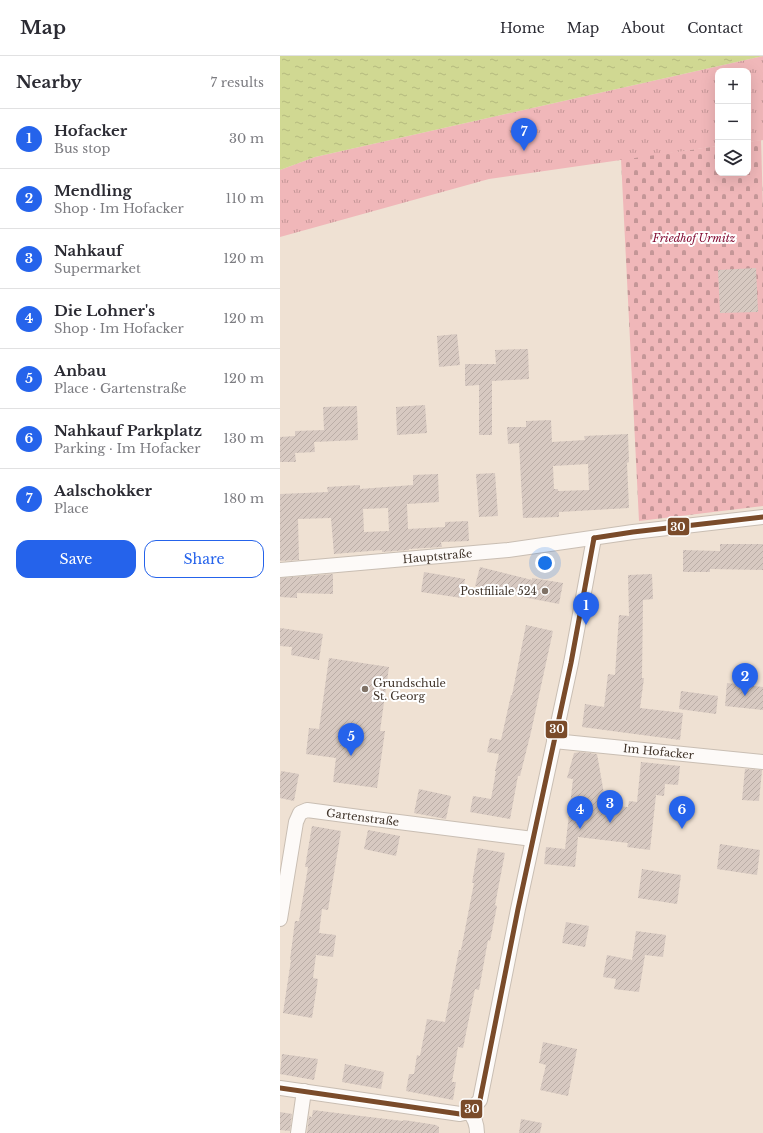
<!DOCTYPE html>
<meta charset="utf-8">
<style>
:root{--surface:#fff;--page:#f2f2f3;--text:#2b2b33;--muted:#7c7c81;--line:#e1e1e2;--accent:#2563eb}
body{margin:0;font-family:"Libre Baskerville",serif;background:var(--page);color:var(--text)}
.controls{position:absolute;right:12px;top:12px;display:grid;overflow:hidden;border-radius:8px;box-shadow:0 4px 16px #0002}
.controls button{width:36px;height:36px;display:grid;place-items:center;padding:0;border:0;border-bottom:1px solid var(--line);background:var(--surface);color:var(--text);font:20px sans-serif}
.you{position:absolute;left:265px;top:507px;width:14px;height:14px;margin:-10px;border:3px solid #fff;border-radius:50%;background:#1a73e8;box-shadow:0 0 0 6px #1a73e833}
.badge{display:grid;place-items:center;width:26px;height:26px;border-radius:50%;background:var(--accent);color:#fff;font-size:13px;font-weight:700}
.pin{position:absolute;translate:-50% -33px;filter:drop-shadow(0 1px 2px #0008)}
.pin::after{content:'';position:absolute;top:21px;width:14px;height:12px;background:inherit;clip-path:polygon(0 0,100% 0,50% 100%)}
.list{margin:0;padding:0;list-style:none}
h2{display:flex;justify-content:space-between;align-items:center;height:52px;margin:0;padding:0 16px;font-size:17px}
h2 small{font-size:13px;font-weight:400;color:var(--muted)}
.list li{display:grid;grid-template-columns:26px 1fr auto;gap:12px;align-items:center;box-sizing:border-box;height:60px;padding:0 16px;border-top:1px solid var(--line)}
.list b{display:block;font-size:15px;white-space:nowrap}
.list p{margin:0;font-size:13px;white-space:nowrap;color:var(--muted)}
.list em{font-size:13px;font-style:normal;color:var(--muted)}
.actions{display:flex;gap:8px;padding:12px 16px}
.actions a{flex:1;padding:9px 0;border:1px solid var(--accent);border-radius:12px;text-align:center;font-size:14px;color:var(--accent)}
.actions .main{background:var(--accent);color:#fff}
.icon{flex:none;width:22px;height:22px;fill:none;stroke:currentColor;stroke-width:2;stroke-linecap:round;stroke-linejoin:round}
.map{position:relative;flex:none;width:483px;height:1077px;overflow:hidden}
header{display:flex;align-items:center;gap:24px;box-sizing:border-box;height:56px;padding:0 20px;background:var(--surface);border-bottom:1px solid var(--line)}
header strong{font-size:19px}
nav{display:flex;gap:22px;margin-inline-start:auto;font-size:14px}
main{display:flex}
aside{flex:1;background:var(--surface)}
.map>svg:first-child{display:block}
.cemetery{fill:url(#cemetery-stones)}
.park{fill:url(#park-tufts)}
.water{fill:url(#water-ripples)}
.building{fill:url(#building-hatch);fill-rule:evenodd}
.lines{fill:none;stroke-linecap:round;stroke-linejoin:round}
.street-casing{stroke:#c9beb3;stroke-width:16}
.street{stroke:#fdfaf8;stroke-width:14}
.bus-1-casing{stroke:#fff;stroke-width:8}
.bus-1{stroke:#7a4b2a;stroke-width:5}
.poi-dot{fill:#7f7266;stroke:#fff;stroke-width:1.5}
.labels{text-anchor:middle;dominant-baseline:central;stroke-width:4;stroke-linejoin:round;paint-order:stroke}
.park-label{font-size:11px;font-style:italic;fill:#850f35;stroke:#fff}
.street-label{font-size:11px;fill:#42362c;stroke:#fff}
.poi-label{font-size:11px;fill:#42362c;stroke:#fff;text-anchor:end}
.line-badge{stroke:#fff;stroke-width:1.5}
.badge-label{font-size:11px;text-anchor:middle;font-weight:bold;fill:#fff}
</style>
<header>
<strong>Map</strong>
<nav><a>Home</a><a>Map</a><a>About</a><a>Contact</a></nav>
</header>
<main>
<aside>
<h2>Nearby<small>7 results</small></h2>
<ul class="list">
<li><span class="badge">1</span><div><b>Hofacker</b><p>Bus stop</p></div><em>30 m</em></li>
<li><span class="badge">2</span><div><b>Mendling</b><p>Shop · Im Hofacker</p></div><em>110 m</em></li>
<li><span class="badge">3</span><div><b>Nahkauf</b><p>Supermarket</p></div><em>120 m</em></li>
<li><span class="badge">4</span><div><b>Die Lohner's</b><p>Shop · Im Hofacker</p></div><em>120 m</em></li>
<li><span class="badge">5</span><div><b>Anbau</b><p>Place · Gartenstraße</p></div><em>120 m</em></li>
<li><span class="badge">6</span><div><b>Nahkauf Parkplatz</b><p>Parking · Im Hofacker</p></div><em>130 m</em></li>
<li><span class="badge">7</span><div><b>Aalschokker</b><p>Place</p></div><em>180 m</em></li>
</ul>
<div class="actions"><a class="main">Save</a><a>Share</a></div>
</aside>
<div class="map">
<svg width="483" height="1077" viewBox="0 0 483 1077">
<defs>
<pattern id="cemetery-stones" width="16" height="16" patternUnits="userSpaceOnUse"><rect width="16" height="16" fill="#f0b7b9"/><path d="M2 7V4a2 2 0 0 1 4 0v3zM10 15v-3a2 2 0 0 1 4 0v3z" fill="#c49697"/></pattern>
<pattern id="park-tufts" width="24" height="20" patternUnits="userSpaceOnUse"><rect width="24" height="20" fill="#f0b7b9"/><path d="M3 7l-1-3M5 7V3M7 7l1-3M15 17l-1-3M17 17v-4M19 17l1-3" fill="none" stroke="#c49697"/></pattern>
<pattern id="water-ripples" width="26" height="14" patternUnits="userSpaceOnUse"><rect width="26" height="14" fill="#d0d892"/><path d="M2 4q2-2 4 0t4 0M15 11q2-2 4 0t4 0" fill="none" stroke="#b4ba7e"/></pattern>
<pattern id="building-hatch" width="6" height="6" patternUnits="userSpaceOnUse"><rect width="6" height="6" fill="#d7c9c1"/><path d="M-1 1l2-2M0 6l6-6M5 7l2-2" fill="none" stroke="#baada6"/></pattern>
</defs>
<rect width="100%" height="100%" fill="#efe1d3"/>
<polygon class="cemetery" points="481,84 483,154 483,450 359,465 341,103 438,90 438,117 468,117 468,86"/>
<polygon class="park" points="483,0 483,84 468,86 468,15 438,15 438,90 209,123 0,181 0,114 35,101"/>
<polygon class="water" points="0,0 483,0 35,101 0,114"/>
<g class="building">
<polygon points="476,212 478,256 440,257 438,214"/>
<polygon points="177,278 180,309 159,311 157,280"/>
<polygon points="248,293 249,323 212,325 212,379 199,379 199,329 185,330 185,308 216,308 215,294"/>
<polygon points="145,349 147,377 117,379 116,351"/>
<polygon points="77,350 78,384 34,386 35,396 15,397 16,406 0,406 0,381 15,380 15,375 44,374 43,351"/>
<path d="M 271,364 L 272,386 L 305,384 L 304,380 L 348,378 L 349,406 L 347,407 L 349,452 L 279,456 L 279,461 L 243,462 L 239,387 L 228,388 L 227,371 L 246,371 L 246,365 ZM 308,408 L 309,434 L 278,435 L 278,433 L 274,433 L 273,410 Z"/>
<polygon points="215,417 218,460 199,461 196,418"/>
<path d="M 158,418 L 159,446 L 127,448 L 128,473 L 165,471 L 165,466 L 188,465 L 189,485 L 161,486 L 162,491 L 129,493 L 129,494 L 102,496 L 102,494 L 54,498 L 51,462 L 18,463 L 19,504 L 0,505 L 0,438 L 48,436 L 47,431 L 80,429 L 80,433 L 133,429 L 133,419 ZM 108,452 L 109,475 L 84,476 L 83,453 Z"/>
<polygon points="440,488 483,488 483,514 430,513 430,516 403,516 403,494 440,495"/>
<polygon points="200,511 252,524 252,522 283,527 279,548 238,540 195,530"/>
<polygon points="144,516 185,523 182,542 141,536"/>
<polygon points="53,518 53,538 17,537 17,542 0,541 0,522"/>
<polygon points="372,518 373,543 363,544 362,622 364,622 360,652 403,657 400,684 302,671 305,648 324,651 328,618 335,619 339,559 349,560 348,519"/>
<polygon points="246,569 273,575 251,676 240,720 238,720 230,763 190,756 193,740 211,743 216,715 215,715 219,698 207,696 210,682 221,684 231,639 232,639"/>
<polygon points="0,572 43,578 39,604 11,599 12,591 0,590"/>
<polygon points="49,602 109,611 100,675 105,675 97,732 53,726 56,702 26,698 29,672 39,673"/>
<polygon points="447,627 483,631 483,654 445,650"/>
<polygon points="401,635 438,640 436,658 399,653"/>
<polygon points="301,696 317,698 326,749 348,751 349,745 357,746 361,706 400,710 398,729 385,728 384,740 376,739 370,794 347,791 348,787 298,781 295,811 264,808 266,791 285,793 293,723 287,722 294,697"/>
<polygon points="465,713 482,714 479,745 462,744"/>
<polygon points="1,715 19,718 14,745 0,742 0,722"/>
<polygon points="139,733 171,740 166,763 134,757"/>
<polygon points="32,770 61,775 48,854 42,853 39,877 56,879 53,901 36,899 33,922 38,923 32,962 3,957 11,904 10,904 15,865 19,865 28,811 25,811"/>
<polygon points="88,774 120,780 116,800 84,793"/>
<polygon points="440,788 480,794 477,819 437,813"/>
<polygon points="198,792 225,797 215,849 217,850 210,885 208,884 199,934 195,933 183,992 178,991 172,1026 176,1026 173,1044 126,1035 129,1018 134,1018 137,999 140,1000 147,963 165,966 179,894 181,894 194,827 192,827"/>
<polygon points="362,813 401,819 397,848 358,842"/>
<polygon points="286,866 309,870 305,891 282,887"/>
<polygon points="356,875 386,879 383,901 365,899 359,936 334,933 336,923 323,921 327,899 352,904"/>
<polygon points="263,986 297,993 288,1040 260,1034 266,1009 259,1007"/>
<polygon points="2,998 38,1003 34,1024 0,1018"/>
<polygon points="65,1008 104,1016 101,1033 62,1026"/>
<polygon points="33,1054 73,1059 123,1065 124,1064 156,1069 159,1071 159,1077 27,1077 29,1060 32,1061"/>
<polygon points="0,1056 12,1058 10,1075 0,1074"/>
<polygon points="241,1063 262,1067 260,1077 239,1077"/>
</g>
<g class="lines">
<g class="street-casing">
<g id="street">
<path id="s1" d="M 0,514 L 228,494 L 353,476 L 483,461"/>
<path id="s2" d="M 274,685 L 483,706"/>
<path id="s3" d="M 0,863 L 16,766 L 20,757 L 27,754 L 87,762 L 253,783"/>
<polyline points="0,1032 180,1058 189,1056 200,1044 238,853 291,607 314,482"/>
<path d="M 189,1056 C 195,1062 197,1068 197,1077"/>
<polyline points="18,1077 24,1035"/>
</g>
</g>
<use href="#street" class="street"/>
<g class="bus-1-casing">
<g id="bus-1">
<polyline points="314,482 353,476 483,461"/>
<polyline points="0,1032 180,1058 189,1056 200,1044 238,853 291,607 314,482"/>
</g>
</g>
<use href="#bus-1" class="bus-1"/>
</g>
<g class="poi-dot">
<circle cx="265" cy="535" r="4"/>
<circle cx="85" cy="633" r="4"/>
</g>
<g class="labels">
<g class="park-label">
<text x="414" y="182">Friedhof Urmitz</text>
</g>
<g class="street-label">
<text stroke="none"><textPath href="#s1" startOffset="158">Hauptstraße</textPath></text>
<text stroke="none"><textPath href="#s2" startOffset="105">Im Hofacker</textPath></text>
<text stroke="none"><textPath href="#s3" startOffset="172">Gartenstraße</textPath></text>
</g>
<g class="poi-label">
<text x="257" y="535">Postfiliale 524</text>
<text x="93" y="627" text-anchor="start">Grundschule<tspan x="93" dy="13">St. Georg</tspan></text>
</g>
</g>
<g class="line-badge">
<rect x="387" y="461" width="23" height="19" rx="4" fill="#7a4b2a"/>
<rect x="265" y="664" width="23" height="19" rx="4" fill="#7a4b2a"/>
<rect x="180" y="1043" width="23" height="20" rx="4" fill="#7a4b2a"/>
</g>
<g class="badge-label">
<text x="398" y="475">30</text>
<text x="277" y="677">30</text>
<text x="192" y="1057">30</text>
</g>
</svg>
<div class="controls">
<button>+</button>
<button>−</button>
<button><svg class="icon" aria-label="layers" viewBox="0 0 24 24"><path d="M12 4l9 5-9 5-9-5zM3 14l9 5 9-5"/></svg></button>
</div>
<div class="you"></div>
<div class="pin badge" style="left:306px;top:569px">1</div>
<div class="pin badge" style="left:465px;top:640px">2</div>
<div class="pin badge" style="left:330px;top:767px">3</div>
<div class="pin badge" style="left:300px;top:773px">4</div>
<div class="pin badge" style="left:71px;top:700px">5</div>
<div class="pin badge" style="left:402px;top:773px">6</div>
<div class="pin badge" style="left:244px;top:95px">7</div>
</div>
</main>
